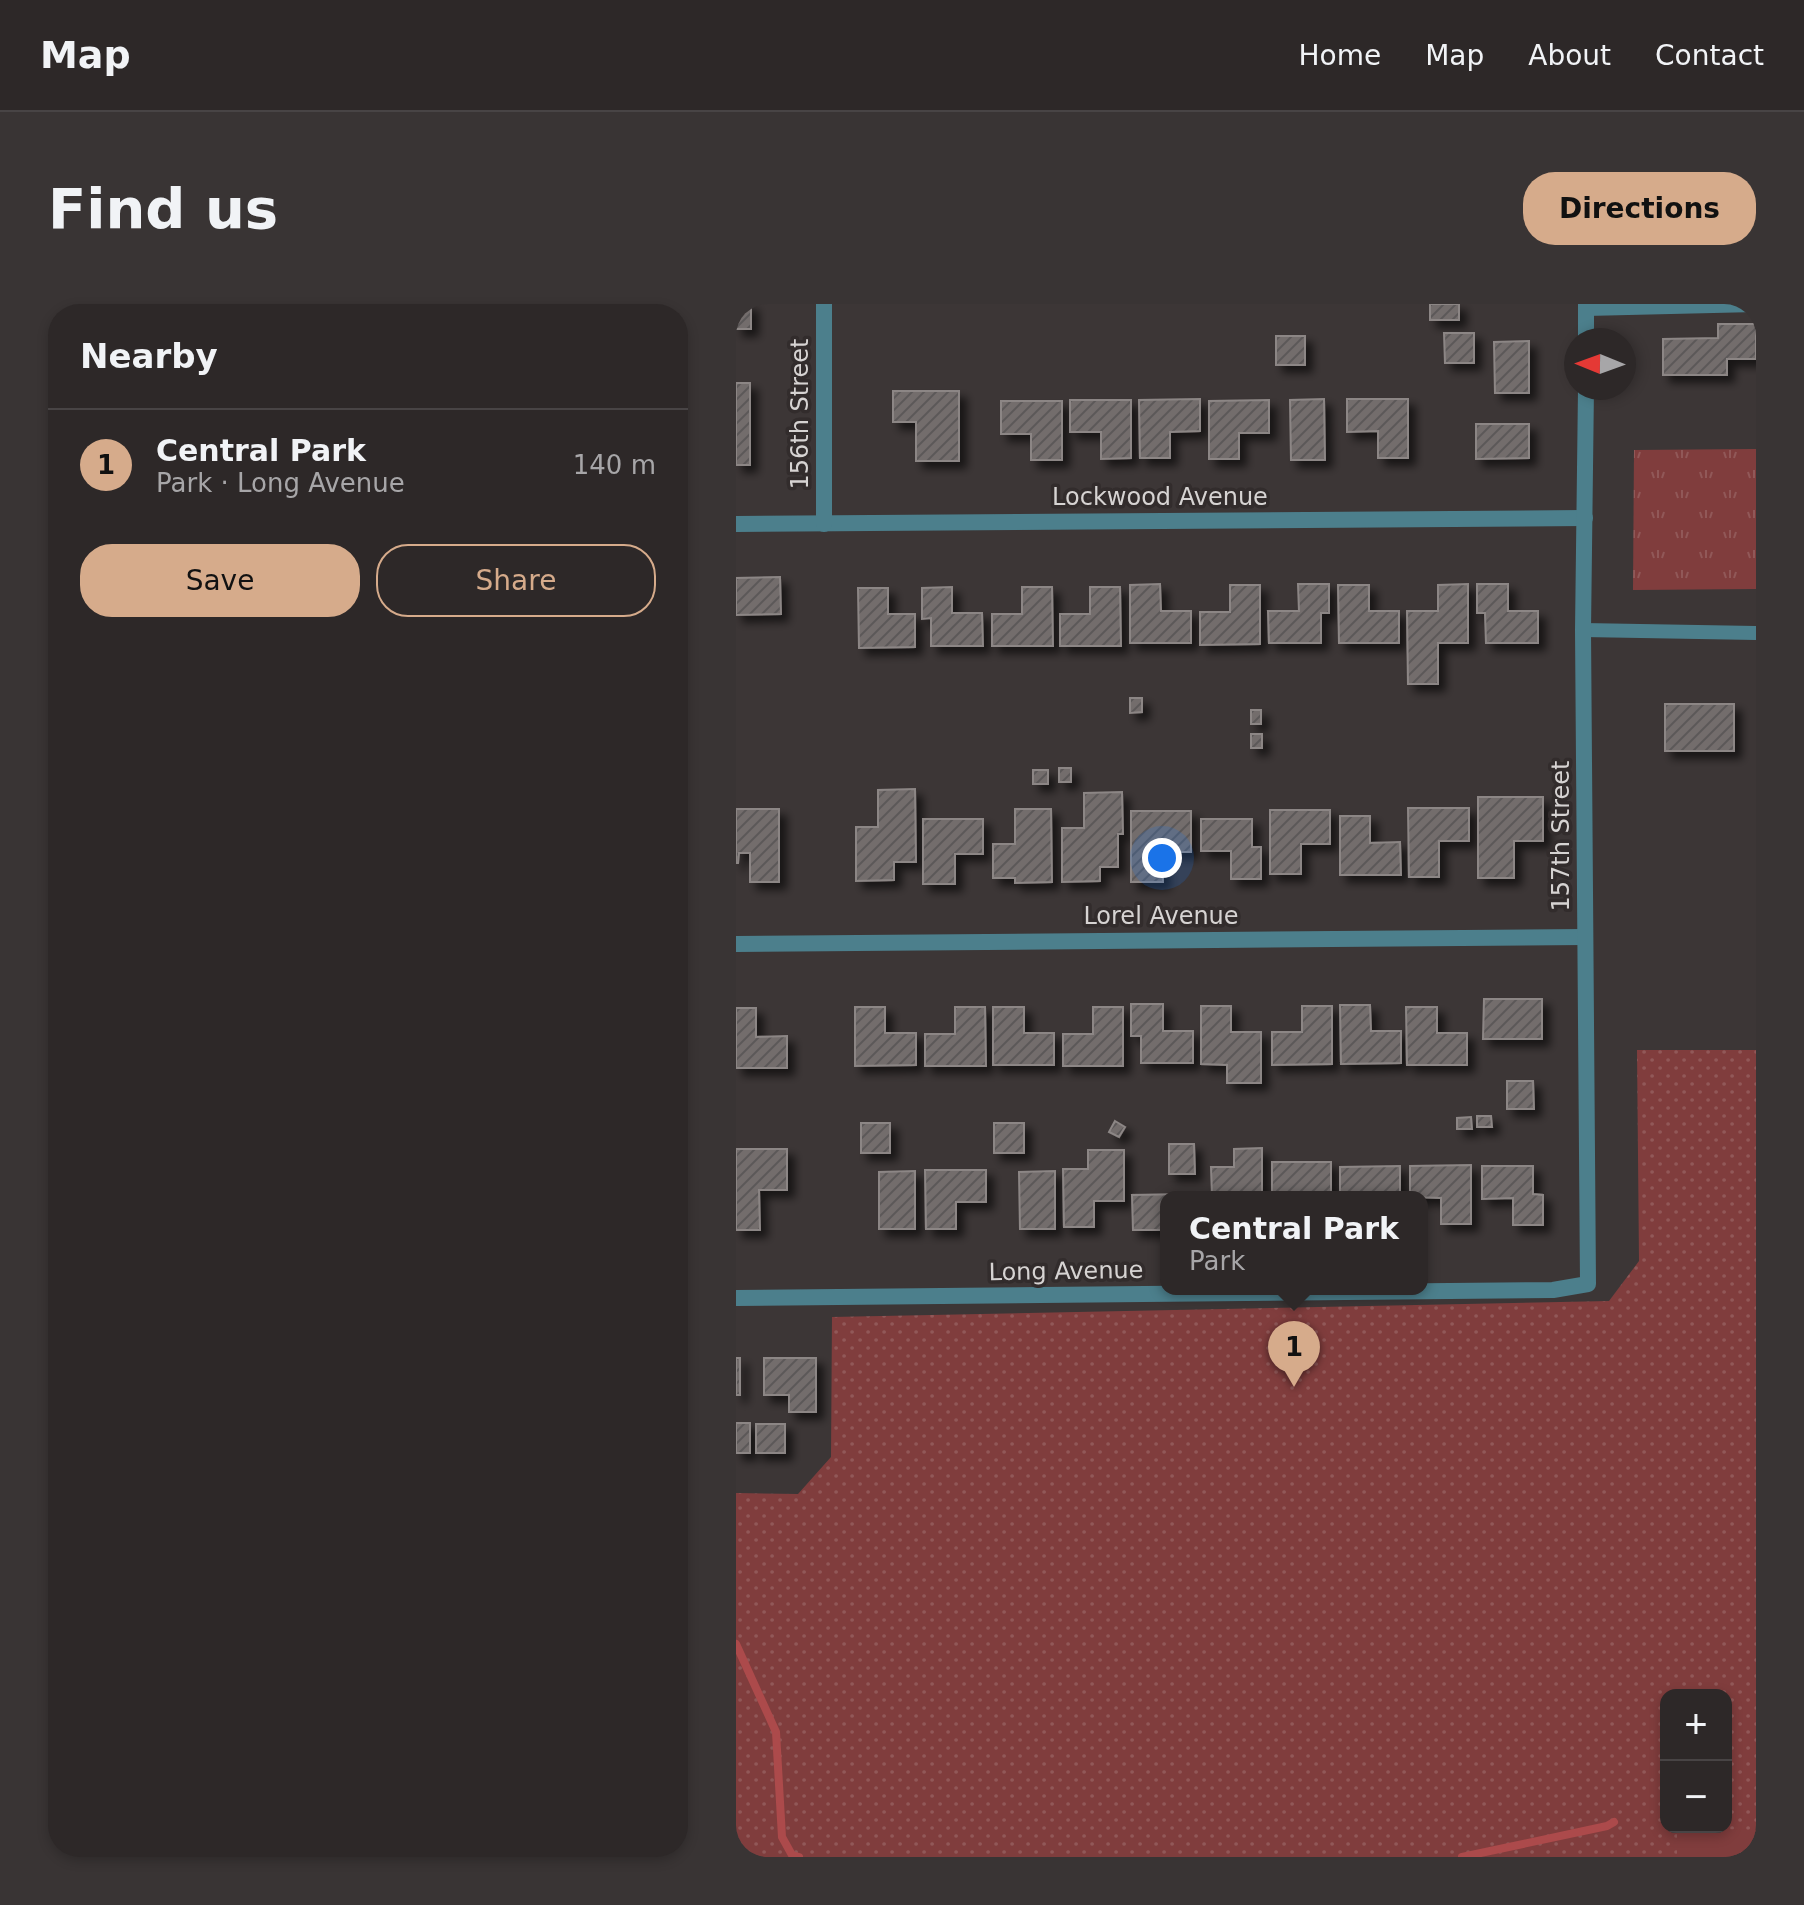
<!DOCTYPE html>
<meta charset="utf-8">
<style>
:root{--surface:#2d2828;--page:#393434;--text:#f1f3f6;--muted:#a7a6a8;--line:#484445;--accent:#d6ab8b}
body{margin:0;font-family:"DejaVu Sans",sans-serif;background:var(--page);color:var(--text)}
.controls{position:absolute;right:24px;bottom:24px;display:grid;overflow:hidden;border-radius:16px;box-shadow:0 4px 12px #0003}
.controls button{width:72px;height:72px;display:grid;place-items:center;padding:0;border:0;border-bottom:2px solid var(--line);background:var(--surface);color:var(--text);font:40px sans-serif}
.compass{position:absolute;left:828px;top:24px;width:72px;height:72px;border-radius:50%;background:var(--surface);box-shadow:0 4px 12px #0003;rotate:271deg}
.you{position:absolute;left:426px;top:554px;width:28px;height:28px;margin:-20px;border:6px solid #fff;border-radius:50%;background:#1a73e8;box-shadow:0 0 0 12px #1a73e833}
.badge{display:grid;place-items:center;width:52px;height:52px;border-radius:50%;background:var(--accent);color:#111;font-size:26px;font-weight:700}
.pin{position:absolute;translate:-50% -66px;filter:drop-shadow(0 2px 4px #0008)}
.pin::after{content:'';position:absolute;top:42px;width:28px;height:24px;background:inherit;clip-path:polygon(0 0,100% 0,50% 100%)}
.popup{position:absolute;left:424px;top:887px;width:268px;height:104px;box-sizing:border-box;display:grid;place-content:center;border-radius:16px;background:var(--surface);filter:drop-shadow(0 2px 6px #0005);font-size:26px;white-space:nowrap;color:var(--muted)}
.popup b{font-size:30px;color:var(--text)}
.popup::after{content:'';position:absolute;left:50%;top:100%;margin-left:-16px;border:16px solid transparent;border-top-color:var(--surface)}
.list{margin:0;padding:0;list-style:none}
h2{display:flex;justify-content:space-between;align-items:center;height:104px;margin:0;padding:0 32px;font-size:34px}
h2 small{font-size:26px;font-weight:400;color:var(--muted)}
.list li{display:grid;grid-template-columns:52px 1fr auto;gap:24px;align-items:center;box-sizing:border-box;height:112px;padding:0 32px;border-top:2px solid var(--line)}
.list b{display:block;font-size:30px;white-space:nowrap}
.list p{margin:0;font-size:26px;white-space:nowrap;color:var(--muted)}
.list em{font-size:26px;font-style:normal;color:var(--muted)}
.actions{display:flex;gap:16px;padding:24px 32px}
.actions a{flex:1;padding:18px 0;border:2px solid var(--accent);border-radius:32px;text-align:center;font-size:28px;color:var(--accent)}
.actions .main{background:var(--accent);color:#111}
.map{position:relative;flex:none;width:1020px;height:1553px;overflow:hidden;border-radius:32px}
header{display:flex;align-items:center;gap:48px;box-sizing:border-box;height:112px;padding:0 40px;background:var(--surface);border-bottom:2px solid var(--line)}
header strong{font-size:38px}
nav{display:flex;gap:44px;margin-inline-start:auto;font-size:28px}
.intro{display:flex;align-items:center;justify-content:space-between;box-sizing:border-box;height:192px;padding:0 48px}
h1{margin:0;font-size:56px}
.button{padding:20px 36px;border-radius:32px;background:var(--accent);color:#111;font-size:28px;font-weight:700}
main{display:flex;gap:48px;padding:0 48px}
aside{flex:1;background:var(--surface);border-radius:32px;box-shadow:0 4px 12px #0003}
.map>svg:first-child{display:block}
.grass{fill:url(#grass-tufts)}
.park{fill:url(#park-dots);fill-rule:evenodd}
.pitch{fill:#803d3d}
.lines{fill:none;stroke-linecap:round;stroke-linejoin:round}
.stream{stroke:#ac4a4b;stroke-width:8}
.building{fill:url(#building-hatch);stroke:#8c8685;stroke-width:2;filter:url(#shadow)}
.lane{stroke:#4c7f8c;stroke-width:14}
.street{stroke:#4c7f8c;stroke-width:16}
.labels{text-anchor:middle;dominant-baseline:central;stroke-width:7;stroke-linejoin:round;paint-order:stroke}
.street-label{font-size:24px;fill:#d6d3d2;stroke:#322c2c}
</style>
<header>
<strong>Map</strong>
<nav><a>Home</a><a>Map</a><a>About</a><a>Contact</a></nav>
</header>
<div class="intro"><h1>Find us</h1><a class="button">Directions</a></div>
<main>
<aside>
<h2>Nearby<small></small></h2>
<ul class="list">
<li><span class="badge">1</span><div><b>Central Park</b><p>Park · Long Avenue</p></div><em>140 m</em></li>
</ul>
<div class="actions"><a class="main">Save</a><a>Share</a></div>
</aside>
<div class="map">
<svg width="1020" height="1553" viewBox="0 0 1020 1553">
<defs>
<pattern id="grass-tufts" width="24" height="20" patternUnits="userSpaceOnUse" patternTransform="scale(2)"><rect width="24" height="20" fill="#803d3d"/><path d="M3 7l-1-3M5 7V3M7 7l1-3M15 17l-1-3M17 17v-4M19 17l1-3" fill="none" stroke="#915858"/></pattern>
<pattern id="park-dots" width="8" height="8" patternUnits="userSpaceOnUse" patternTransform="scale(2)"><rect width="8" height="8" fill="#803d3d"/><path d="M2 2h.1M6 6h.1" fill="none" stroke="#915858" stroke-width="1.8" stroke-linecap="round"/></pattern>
<pattern id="building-hatch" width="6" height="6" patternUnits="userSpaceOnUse" patternTransform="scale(2)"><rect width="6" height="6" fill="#736d6c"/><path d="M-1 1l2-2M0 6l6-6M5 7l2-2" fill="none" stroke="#5c5858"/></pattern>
<filter id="shadow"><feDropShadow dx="7" dy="7" stdDeviation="4" flood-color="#0009"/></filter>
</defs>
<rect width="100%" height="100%" fill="#3c3636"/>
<polygon class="grass" points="1020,145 1020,285 897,286 898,146"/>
<path class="park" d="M 901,746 L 1020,746 L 1020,1553 L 0,1553 L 0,1189 L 62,1190 L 95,1153 L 96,1013 L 873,997 L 903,957 ZM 930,1391 L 990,1391 L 990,1523 L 930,1523 Z"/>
<polygon class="pitch" points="941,1524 1020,1526 1020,1553 941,1553"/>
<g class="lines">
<g class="stream">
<polyline points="0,1340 40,1428 46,1533 56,1551 63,1553"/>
<polyline points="726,1553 871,1522 878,1518"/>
</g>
</g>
<g class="building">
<rect x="0" y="0" width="15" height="25"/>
<rect x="694" y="0" width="29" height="16"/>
<polygon points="982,20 1020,20 1020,55 991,55 991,71 927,71 927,35 982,34"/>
<polygon points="708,29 738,29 738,59 709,59"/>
<rect x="540" y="32" width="29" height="29"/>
<polygon points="793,37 793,89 759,89 758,38"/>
<rect x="0" y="79" width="14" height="82"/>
<polygon points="157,87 223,87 223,157 180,157 180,118 157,118"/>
<polygon points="464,95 464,127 434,128 434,154 404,154 403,96"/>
<polygon points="588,95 589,156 555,156 554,96"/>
<polygon points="611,95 672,95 672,154 642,154 642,127 611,128"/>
<polygon points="334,96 395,96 395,154 365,155 365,128 334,128"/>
<polygon points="533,96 533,129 503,129 503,155 473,155 473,97"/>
<polygon points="265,97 326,97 326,156 295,156 295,130 265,130"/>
<polygon points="740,120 793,120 793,154 740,155"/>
<polygon points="44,273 45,310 0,311 0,274"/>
<polygon points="424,280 425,307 455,307 455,339 394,339 394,281"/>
<polygon points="562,280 593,280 593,309 585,309 585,339 533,339 532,307 563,307"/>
<polygon points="732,280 732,339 702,339 702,380 672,380 671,307 702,307 702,281"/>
<polygon points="741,280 772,280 772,307 802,307 802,339 750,339 749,309 741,309"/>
<polygon points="494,281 524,281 524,340 464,341 464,308 494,308"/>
<polygon points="602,281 633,281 633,307 663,307 663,339 603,339"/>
<polygon points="216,283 216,309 246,309 247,342 195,342 195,314 186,315 186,284"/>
<polygon points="286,283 316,283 317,342 256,342 256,310 286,310"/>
<polygon points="354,283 384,283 385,342 324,342 324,310 354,310"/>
<polygon points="122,284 152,284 152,310 179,310 179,343 123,344"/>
<polygon points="394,394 406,394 406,408 394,409"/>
<rect x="929" y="400" width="69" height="47"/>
<rect x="515" y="406" width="10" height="14"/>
<rect x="515" y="430" width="11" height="14"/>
<rect x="323" y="464" width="12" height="14"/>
<rect x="297" y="466" width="15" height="14"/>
<polygon points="179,485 180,558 158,558 158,576 120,577 120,523 142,523 142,486"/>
<polygon points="386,488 387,530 382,530 382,563 364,563 364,577 326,578 326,524 348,524 348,489"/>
<polygon points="742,493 807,493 807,537 778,537 778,574 742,574"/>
<polygon points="672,504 733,504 733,537 703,537 703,573 673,573"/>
<polygon points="0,505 43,505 43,578 14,578 14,549 3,549 2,559 0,559"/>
<polygon points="279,505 315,505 316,578 279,579 279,574 257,574 257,540 279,540"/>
<polygon points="534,506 594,506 594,540 565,540 565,570 534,570"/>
<polygon points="395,507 455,507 455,548 426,548 427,578 395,578"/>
<polygon points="604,512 634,512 634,539 664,538 665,571 604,571"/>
<polygon points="187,515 247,515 247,550 219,550 219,580 187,580"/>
<polygon points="465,515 516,515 516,543 525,543 525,575 495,575 495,547 465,547"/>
<polygon points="748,695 806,695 806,735 747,735"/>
<polygon points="395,700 427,700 427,727 457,727 457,759 405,759 405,732 395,732"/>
<polygon points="604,701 634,701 635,727 665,727 665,759 605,760"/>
<polygon points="465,702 495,702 495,728 525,728 525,779 491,779 491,761 465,760"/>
<polygon points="566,702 596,702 596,760 536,761 536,728 566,728"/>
<polygon points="119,703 149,703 149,729 180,729 180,761 119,762"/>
<polygon points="219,703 249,703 250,762 189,762 189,730 219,730"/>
<polygon points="257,703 288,703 288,729 318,729 318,761 257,761"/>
<polygon points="357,703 387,703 387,762 327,762 327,730 357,730"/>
<polygon points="670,703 701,703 701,729 731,729 731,761 671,761"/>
<polygon points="0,704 20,704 20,733 51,732 51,764 0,764"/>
<polygon points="771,777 797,777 798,805 771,805"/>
<polygon points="741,812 755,812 756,823 741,823"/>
<polygon points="735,813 736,825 721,825 721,814"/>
<polygon points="379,817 389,823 383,833 373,828"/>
<rect x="125" y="819" width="29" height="30"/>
<rect x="258" y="819" width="30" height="30"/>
<polygon points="433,840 458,840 459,870 433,870"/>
<polygon points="526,844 526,893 465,893 476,891 475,863 498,863 498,845"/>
<polygon points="0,845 51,845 51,886 23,886 24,926 0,926"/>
<polygon points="352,846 388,846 388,897 358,897 358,923 328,923 327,865 352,865"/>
<rect x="536" y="858" width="59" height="35"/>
<polygon points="735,861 735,920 705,920 705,894 674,893 674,862"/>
<polygon points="664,862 664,893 604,893 604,863"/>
<polygon points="746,862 797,862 797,890 807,891 807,921 777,921 777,894 746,895"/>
<polygon points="189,866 250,866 250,898 220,898 220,925 190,925"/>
<polygon points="179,867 179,925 143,925 143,868"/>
<polygon points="319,867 319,925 284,925 283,868"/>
<polygon points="448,890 448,893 430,893 430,926 397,926 396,891"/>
<rect x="0" y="1054" width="4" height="37"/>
<polygon points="28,1054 80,1054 80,1108 53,1108 53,1091 28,1091"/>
<rect x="0" y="1119" width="14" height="30"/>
<rect x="20" y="1120" width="29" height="29"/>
</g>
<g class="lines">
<g class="lane">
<polyline points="850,5 1020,1"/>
<polyline points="847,326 1020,329"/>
</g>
<g class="street">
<polyline points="850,36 850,0"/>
<polyline points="0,220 849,214"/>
<polyline points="88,220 88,0"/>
<polyline points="0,640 849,633"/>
<polyline points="0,994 817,986 852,980 847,326 850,84"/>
</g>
</g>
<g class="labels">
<g class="street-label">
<text transform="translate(64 110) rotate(-90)">156th Street</text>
<text x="424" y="193">Lockwood Avenue</text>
<text transform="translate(825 532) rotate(-90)">157th Street</text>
<text x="425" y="612">Lorel Avenue</text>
<text transform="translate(330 967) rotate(-1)">Long Avenue</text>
</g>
</g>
</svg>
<div class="controls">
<button>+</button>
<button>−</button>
</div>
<svg class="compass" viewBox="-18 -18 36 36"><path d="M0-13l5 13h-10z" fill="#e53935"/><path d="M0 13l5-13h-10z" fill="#a7a6a8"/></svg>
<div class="you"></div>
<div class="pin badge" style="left:558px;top:1083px">1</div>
<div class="popup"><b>Central Park</b>Park</div>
</div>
</main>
